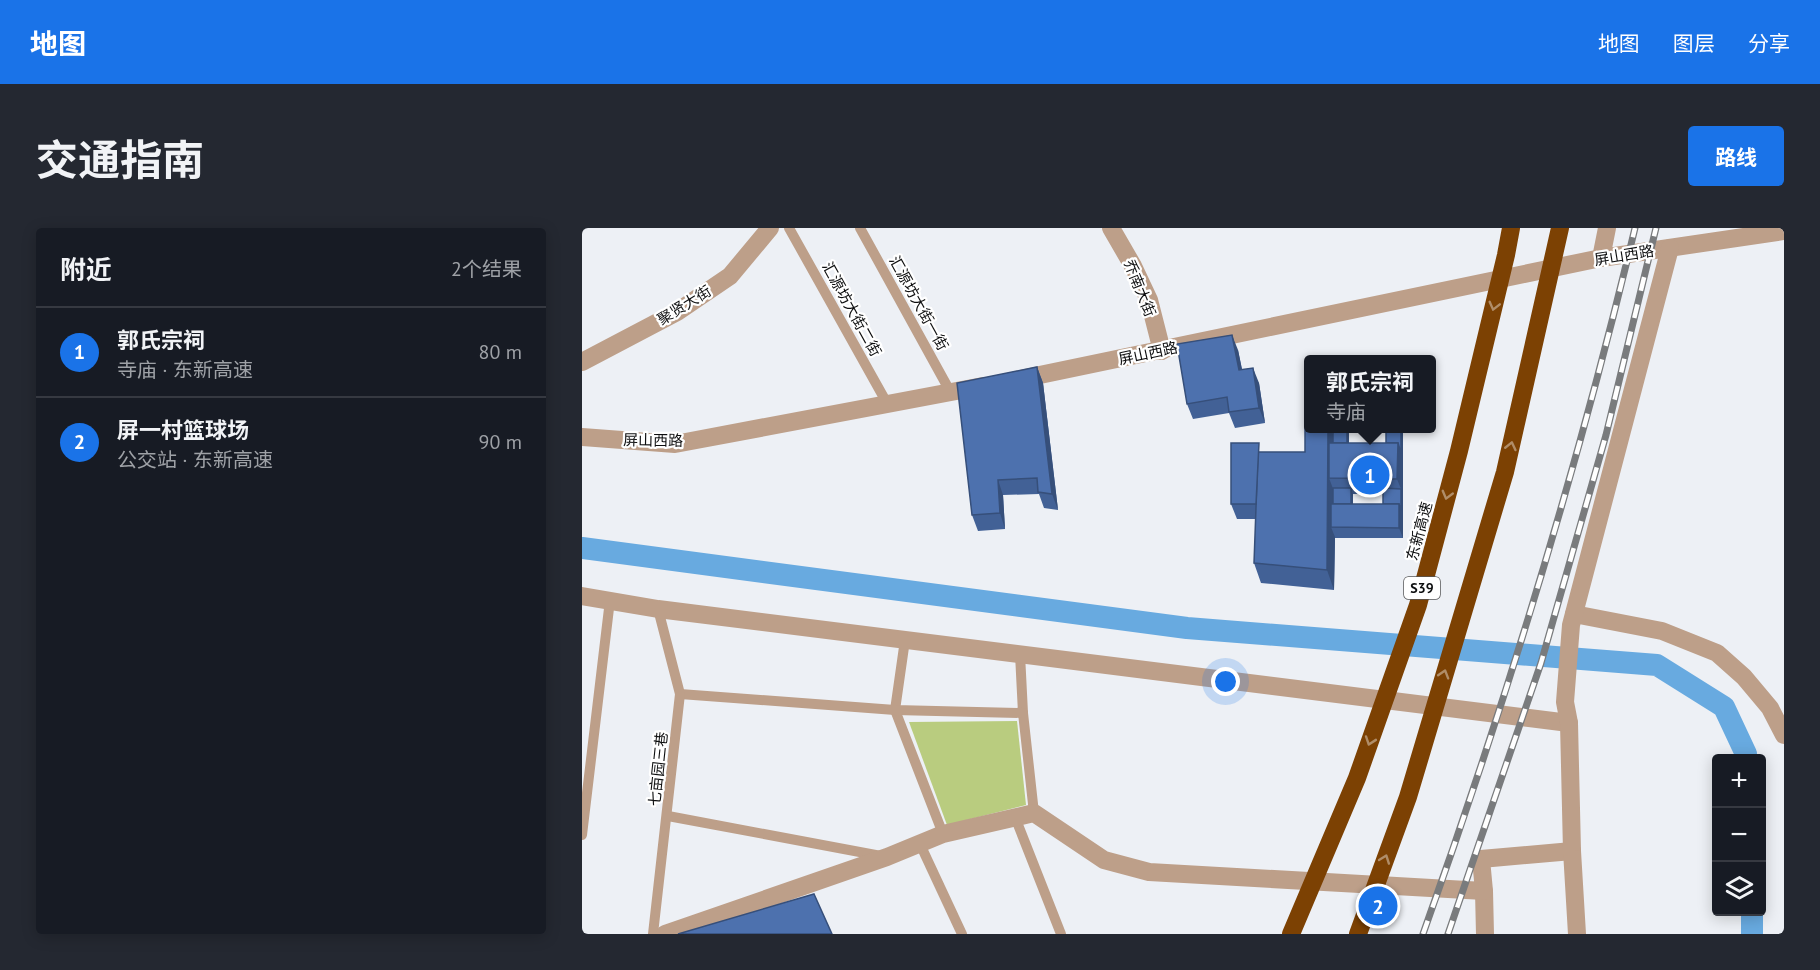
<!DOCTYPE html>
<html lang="zh">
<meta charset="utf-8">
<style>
:root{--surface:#171b24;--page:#242831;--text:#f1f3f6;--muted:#9ea1a6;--line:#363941;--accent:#1a73e8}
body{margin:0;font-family:"PT Sans","Noto Sans SC",sans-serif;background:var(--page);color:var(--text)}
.controls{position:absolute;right:18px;bottom:18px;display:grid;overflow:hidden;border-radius:6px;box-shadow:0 3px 15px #0003}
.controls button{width:54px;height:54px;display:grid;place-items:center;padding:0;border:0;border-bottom:2px solid var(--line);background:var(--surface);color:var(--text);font:30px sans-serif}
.you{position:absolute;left:644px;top:454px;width:21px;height:21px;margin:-15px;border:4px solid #fff;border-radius:50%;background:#1a73e8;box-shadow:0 0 0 9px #1a73e833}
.badge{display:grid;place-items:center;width:39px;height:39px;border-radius:50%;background:var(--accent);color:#fff;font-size:20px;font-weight:700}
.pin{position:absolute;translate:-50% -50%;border:3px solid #fff;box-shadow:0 2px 6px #0006}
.popup{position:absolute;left:722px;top:127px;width:132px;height:78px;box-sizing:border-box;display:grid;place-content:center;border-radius:6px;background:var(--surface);filter:drop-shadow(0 2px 4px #0005);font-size:20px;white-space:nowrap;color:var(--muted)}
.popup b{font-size:22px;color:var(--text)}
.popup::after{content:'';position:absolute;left:50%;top:100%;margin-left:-12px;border:12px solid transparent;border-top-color:var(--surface)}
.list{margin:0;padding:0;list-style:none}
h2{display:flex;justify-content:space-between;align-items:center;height:78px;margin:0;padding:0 24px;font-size:26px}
h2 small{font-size:20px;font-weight:400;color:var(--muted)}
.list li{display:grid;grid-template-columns:39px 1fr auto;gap:18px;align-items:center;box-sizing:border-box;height:90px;padding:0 24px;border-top:2px solid var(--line)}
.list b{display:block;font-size:22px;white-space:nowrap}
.list p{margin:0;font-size:20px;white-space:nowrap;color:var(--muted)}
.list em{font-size:20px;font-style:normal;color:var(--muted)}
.icon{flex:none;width:33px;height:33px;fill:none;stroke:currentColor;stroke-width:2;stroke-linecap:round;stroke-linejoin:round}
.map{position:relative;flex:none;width:1202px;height:706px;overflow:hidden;border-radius:6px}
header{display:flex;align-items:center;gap:36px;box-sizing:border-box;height:84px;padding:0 30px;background:var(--accent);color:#fff}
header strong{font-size:28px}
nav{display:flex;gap:33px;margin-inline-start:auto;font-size:21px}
.intro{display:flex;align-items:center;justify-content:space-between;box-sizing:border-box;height:144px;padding:0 36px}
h1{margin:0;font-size:42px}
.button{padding:15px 27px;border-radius:6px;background:var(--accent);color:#fff;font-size:21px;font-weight:700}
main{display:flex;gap:36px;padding:0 36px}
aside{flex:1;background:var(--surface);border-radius:6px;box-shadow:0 3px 15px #0003}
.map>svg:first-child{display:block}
.green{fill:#b9cc7f}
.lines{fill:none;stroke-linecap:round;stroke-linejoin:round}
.canal{stroke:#68aae0;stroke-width:22}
.lane{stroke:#bd9f89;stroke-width:10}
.street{stroke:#bd9f89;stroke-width:18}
.rail-casing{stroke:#797b7d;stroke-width:7}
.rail{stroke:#fff;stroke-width:4.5;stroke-dasharray:14;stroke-linecap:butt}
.highway-bridge{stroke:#7c4103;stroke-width:18}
.wall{fill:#426196;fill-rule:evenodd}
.shaded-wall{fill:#364f7a}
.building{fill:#4d71ae;stroke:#364f7a;stroke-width:1.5}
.oneway{stroke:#b08d68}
.labels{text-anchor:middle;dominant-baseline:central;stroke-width:4.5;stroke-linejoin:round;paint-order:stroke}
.shield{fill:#fff;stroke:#565657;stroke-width:1.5}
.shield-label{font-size:14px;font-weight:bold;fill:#0d0e0f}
.street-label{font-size:15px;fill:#0d0e0f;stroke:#fff}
</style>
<header>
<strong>地图</strong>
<nav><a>地图</a><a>图层</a><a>分享</a></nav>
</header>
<div class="intro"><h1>交通指南</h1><a class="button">路线</a></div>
<main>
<aside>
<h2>附近<small>2个结果</small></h2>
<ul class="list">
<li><span class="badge">1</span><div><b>郭氏宗祠</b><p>寺庙 · 东新高速</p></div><em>80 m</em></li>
<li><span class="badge">2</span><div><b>屏一村篮球场</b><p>公交站 · 东新高速</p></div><em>90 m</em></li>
</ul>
</aside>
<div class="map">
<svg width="1202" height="706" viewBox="0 0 1202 706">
<rect width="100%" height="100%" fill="#edf0f5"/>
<polygon class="green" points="435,493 444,577 365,597 327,494"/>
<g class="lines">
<g class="canal">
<polyline points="0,320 605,400 1075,437 1142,479 1164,526 1164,530"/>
<polyline points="1170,684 1170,706"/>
</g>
<g class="lane">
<polyline points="207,0 306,177"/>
<polyline points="278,0 369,165"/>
<polyline points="323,412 313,482 361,606"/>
<polyline points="438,426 441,485 452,585"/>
<polyline points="98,466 313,482 441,485"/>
<polyline points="86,588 299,628"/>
<polyline points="433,589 479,706"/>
<polyline points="0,607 28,372"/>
<polyline points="338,616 380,706"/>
<polyline points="71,706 98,466 76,381"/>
</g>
<g class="street">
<polyline points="529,0 551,38 567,72 580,123"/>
<polyline points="1019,30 1025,0"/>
<polyline points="0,134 95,84 148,48 188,0"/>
<polyline points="434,152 1019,30 1202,3"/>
<polyline points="0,209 93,216 401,158"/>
<polyline points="0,368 76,381 987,495"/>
<polyline points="992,386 1080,403 1135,425 1162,449 1188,480 1202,507"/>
<polyline points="902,663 903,706"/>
<polyline points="83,706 305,629 361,606 452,585 522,632 567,644 902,663 899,631 990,623"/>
<polyline points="995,706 990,623 987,495 983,474 989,397 1088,20"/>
</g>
<g class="rail-casing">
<g id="rail">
<path d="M 841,706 C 924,474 996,239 1053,0"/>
<polyline points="866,706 959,435 1024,207 1074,0"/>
</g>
</g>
<use href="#rail" class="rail"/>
<g class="highway-bridge">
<polyline points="709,706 775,550 836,377 877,223 924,27 929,0"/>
<polyline points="776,706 826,569 923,244 978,0"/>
</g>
</g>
<g class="wall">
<polygon points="656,122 660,141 677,155 683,195 653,200 647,185 611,191 605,176"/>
<polygon points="455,139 461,155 476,282 462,280 457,266 421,267 423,301 396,303 390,287"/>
<path d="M 726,201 L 749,201 L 751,207 L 767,215 L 804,215 L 804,201 L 821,201 L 821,310 L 753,310 L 753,309 L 752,362 L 679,355 L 672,335 L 674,291 L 655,291 L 649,276 L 680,224 L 723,224 ZM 771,266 L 801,266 L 801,276 L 771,276 Z"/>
</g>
<g class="shaded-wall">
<polygon points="650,107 656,122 663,157 657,142"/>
<polygon points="455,139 461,155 476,282 470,266"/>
<polygon points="671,140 677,155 683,195 677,180"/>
<polygon points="746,201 749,201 754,213 747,250 753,266 749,299 753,309 752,362 745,342"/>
<polygon points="765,201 767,201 767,230 765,225"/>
<polygon points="819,201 821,201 821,310 817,300 817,276 819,261 815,251 816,215"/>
<polygon points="416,252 421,267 423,301 418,285"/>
<polygon points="769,260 771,266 771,287 769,281"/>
</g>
<g class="building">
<polygon points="650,107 657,142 671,140 677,180 647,184 645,169 605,176 595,116"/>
<polygon points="455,139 470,266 456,264 455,250 416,252 418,285 390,287 375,155"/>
<polygon points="723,194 726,194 726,201 746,201 745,342 672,335 676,224 723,224"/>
<rect x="751" y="201" width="14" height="14"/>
<polygon points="804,201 819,201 819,225 816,215 804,215"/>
<polygon points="649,215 677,215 674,276 649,276"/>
<polygon points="747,215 816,215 815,251 747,250"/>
<rect x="751" y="260" width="18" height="16"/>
<polygon points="801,260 819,261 819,282 817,276 801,276"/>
<polygon points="749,276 817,276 817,300 749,299"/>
<polygon points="232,666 250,706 96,706"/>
</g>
<defs><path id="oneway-chevron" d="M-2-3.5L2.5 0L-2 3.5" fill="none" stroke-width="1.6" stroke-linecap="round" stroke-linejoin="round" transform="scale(1.5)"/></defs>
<g class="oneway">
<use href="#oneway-chevron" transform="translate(912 78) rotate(104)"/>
<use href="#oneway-chevron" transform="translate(929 218) rotate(-77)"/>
<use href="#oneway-chevron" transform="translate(865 267) rotate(105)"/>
<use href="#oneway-chevron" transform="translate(862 446) rotate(-73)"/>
<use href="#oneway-chevron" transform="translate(788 513) rotate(109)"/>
<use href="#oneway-chevron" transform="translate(803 631) rotate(-70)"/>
</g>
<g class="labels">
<rect class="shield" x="822" y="349" width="36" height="22" rx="4.5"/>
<g class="shield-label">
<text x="840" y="360">S39</text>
</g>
<g class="street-label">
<text transform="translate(1042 27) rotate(-9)">屏山西路</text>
<text transform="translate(558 60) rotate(68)">乔南大街</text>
<text transform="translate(337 75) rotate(61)">汇源坊大街一街</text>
<text transform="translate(102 77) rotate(-32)">聚贤大街</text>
<text transform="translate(270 81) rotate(61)">汇源坊大街二街</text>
<text transform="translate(566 125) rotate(-12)">屏山西路</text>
<text transform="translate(71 212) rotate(1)">屏山西路</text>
<text transform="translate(837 303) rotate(-75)">东新高速</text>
<text transform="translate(76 541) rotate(-84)">七亩园三巷</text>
</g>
</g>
</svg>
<div class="controls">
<button>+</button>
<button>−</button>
<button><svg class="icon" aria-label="layers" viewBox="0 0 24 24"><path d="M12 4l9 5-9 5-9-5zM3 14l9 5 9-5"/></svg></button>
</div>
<div class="you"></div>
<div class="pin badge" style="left:788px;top:247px">1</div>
<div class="popup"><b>郭氏宗祠</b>寺庙</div>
<div class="pin badge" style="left:796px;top:678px">2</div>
</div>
</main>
